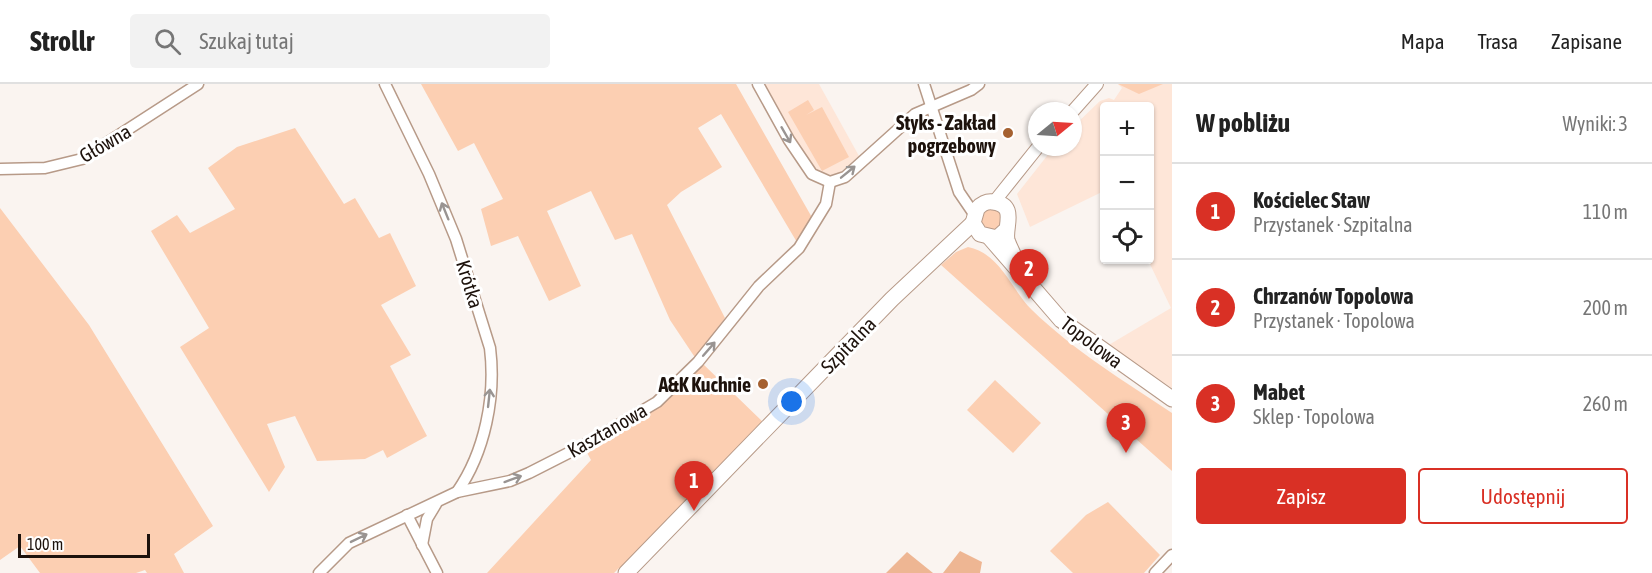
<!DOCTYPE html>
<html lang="pl">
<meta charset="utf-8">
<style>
:root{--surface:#fff;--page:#f2f2f2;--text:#222;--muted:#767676;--line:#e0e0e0;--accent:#d93025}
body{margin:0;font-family:"Asap Condensed",sans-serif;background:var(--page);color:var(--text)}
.controls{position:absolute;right:18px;top:18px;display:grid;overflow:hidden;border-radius:6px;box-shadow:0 2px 4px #0004}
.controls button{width:54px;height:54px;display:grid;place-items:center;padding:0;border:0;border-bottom:2px solid var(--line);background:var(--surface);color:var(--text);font:30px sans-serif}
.compass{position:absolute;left:1028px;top:18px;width:54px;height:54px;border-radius:50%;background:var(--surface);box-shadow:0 2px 4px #0004;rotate:72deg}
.scale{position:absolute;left:18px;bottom:15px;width:132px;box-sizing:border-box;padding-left:6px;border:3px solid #1d120c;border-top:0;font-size:16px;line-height:21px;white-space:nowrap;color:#1d120c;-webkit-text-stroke:4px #fff;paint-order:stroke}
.you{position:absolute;left:792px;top:318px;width:21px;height:21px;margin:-15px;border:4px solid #fff;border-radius:50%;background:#1a73e8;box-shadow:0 0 0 9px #1a73e833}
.badge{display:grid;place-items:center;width:39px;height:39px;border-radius:50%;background:var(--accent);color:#fff;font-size:20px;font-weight:700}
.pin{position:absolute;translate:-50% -50px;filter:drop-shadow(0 2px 3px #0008)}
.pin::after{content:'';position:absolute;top:32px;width:21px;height:18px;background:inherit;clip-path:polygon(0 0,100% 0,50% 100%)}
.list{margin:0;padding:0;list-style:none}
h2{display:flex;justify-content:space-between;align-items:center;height:78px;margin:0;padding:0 24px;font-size:26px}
h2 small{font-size:20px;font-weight:400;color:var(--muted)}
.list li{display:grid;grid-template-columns:39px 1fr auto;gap:18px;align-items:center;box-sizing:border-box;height:96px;padding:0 24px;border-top:2px solid var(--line)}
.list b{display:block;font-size:22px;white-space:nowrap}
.list p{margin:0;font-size:20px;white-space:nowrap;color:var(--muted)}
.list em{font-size:20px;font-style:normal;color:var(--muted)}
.actions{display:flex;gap:12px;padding:18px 24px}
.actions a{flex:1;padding:14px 0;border:2px solid var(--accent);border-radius:6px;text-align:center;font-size:21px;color:var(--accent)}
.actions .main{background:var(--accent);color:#fff}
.icon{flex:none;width:33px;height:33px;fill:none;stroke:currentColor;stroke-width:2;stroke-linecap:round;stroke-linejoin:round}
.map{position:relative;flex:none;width:1172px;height:489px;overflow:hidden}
header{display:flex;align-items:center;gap:36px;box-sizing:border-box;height:84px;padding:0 30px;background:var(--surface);border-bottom:2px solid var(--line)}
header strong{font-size:28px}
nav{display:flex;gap:33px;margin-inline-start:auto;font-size:21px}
.search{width:420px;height:54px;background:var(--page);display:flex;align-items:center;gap:15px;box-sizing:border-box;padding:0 21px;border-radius:6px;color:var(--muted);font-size:22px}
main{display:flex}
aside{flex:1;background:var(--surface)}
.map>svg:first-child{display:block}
.built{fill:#fee6d8}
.green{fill:#fccfb2}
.forest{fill:#eeb693}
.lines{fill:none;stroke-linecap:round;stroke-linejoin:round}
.minor-casing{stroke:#b79a88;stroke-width:13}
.tertiary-casing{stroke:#b79a88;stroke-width:14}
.secondary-casing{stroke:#b79a88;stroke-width:17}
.minor{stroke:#fff;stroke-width:10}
.tertiary{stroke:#fff;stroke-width:12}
.secondary{stroke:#fff;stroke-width:15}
.oneway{stroke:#999492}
.poi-dot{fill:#a56131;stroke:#fff;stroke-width:2}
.labels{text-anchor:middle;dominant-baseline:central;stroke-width:6;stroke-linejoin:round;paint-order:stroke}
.poi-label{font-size:20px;font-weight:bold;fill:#1d120c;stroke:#fff;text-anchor:end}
.street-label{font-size:20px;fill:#1d120c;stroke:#fff}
</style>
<header>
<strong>Strollr</strong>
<div class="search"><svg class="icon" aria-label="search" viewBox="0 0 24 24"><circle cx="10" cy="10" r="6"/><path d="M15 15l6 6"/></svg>Szukaj tutaj</div>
<nav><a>Mapa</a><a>Trasa</a><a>Zapisane</a></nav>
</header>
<main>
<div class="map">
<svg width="1172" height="489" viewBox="0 0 1172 489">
<rect width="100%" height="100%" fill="#faf4f0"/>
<g class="built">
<polygon points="765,0 819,0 859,72 839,89 831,91 817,87 807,76"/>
<polygon points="1118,0 1172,0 1172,304 1107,262 1171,224 1148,176 1150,22 1104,22 1104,107 1030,143 1017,110 1054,63 1073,63 1073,43 1100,17 1109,14 1114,16 1122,4"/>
</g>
<g class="green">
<polygon points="421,0 736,0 814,137 798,160 721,30 698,44 722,83 681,108 667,121 725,234 696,275 670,236 632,150 615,156 591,107 547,127 581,202 549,217 518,152 491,162 481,125 503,115 474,59 458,67"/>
<polygon points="1118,0 1163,0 1139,10"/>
<polygon points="808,16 814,26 806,31 822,23 849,73 822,87 788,28"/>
<polygon points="295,44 344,120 355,114 379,154 390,149 416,202 381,221 411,271 390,282 427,352 387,374 383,366 365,375 317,377 295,332 267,340 285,383 269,408 180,263 209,244 151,147 177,131 190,149 235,125 208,84 237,63"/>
<polygon points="0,124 89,241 213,442 174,470 184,489 147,489 145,486 136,489 40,489 20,462 0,476"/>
<circle cx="991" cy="135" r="11"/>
<path d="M 968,163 C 1001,170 1010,204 1032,226 C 1073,266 1124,297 1172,329 L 1172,387 L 941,181 L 956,168 Z"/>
<polygon points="703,280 766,341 623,485 619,484 614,489 487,489 591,376 585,365 659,320"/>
<polygon points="995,296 1041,339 1013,369 967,326"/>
<polygon points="1108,418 1160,471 1144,489 1073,489 1050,467 1086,431"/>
</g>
<g class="forest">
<polygon points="960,467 982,478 980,489 943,489"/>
<polygon points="907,468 933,489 886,489"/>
</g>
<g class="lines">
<g class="minor-casing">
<g id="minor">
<path d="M 385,0 L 429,90 L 456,155 L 490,264 C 496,312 485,368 457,408"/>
<polyline points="758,0 789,56 812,90 830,98 845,93 915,30 971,6 979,0"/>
<polyline points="924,0 959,108 974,130"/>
<polyline points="0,85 45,84 82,75 198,0"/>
<polyline points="407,431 437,489"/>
<polyline points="422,461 427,435 436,420"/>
<polyline points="319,489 349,459 457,408 510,397 529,389 586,360 657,318 698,278 759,202 799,164 826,120 830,98"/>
<polyline points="1155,489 1172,471"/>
</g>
</g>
<g class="tertiary-casing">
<g id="tertiary">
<polyline points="1073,27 1097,0"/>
<polyline points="994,118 1038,63"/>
</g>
</g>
<g class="secondary-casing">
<g id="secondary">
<path d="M 1007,145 L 997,154 L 980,150 L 973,139 L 977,125 C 981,120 987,117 993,118 C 1018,121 1004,143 1007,156 C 1009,162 1012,168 1015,174"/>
<polyline points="990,154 1061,236 1172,315"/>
<polyline points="626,489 892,215 973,139"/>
</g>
</g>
<use href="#minor" class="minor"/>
<use href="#tertiary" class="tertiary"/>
<use href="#secondary" class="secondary"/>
</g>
<defs><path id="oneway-shaft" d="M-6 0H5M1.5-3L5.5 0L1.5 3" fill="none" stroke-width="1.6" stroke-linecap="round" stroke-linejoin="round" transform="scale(1.5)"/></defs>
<g class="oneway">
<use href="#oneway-shaft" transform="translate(786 51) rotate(60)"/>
<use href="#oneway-shaft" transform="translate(848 88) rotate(-39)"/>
<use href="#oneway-shaft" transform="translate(445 127) rotate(-112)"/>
<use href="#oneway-shaft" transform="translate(709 265) rotate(-49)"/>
<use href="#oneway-shaft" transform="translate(489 314) rotate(-84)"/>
<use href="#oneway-shaft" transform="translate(513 395) rotate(-20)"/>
<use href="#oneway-shaft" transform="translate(359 454) rotate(-26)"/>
</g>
<g class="poi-dot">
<circle cx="1008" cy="49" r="6"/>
<circle cx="763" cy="300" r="6"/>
</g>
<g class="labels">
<g class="poi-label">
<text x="996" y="38">Styks - Zakład<tspan x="996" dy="23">pogrzebowy</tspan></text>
<text x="751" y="300">A&amp;K Kuchnie</text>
</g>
<g class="street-label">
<text transform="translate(105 59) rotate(-30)">Główna</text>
<text transform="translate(470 200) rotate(73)">Krótka</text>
<text transform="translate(1092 258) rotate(37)">Topolowa</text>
<text transform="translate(848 261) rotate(-46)">Szpitalna</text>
<text transform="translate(607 346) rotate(-30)">Kasztanowa</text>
</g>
</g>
</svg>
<div class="controls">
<button>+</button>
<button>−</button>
<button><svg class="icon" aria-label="locate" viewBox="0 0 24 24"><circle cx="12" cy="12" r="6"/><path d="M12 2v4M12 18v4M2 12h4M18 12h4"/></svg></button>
</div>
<svg class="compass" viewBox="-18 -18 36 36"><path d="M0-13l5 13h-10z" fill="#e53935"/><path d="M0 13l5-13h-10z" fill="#767676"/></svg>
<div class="scale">100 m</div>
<div class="you"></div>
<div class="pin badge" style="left:694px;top:427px">1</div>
<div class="pin badge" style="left:1029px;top:215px">2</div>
<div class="pin badge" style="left:1126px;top:369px">3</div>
</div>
<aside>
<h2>W pobliżu<small>Wyniki: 3</small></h2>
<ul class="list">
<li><span class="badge">1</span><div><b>Kościelec Staw</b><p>Przystanek · Szpitalna</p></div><em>110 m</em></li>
<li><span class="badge">2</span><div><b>Chrzanów Topolowa</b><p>Przystanek · Topolowa</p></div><em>200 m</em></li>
<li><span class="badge">3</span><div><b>Mabet</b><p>Sklep · Topolowa</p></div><em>260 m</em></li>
</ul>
<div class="actions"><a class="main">Zapisz</a><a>Udostępnij</a></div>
</aside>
</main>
